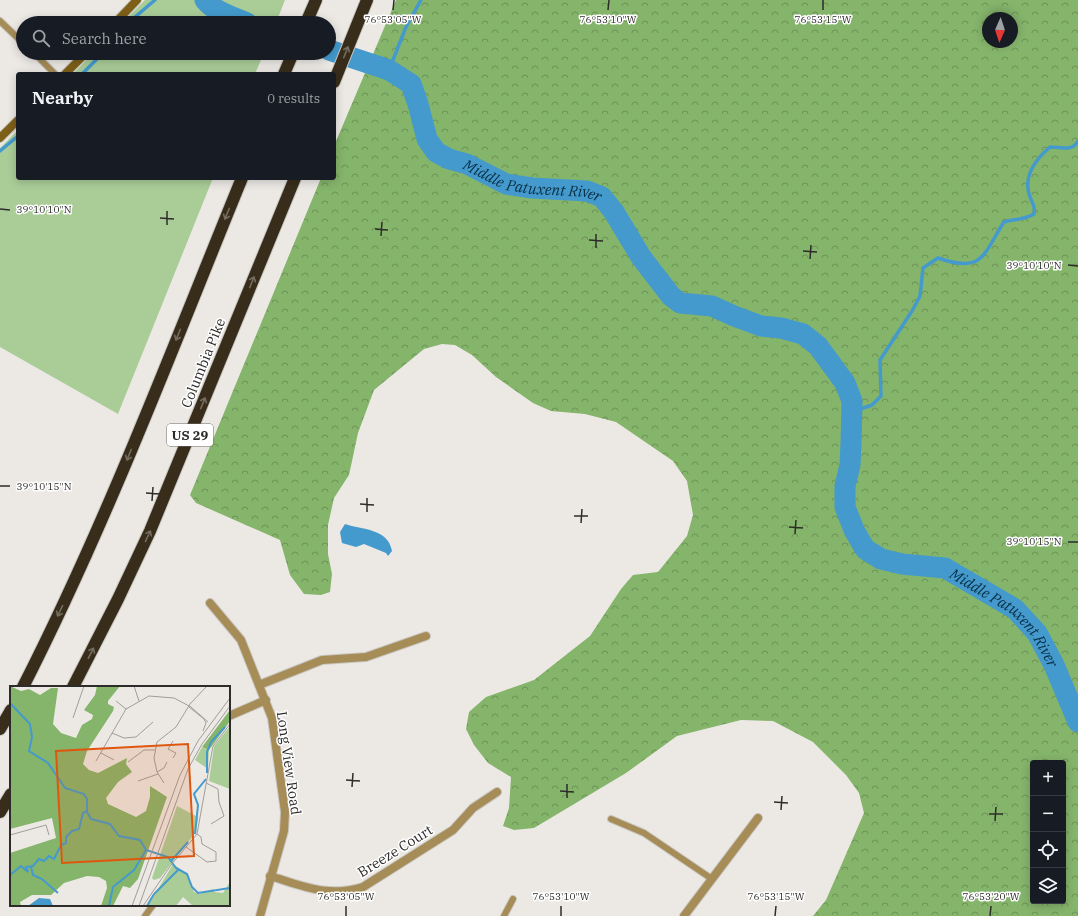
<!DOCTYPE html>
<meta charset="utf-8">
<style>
:root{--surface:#171b24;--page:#242831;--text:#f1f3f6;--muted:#9ea1a6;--line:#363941}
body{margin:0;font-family:"IBM Plex Serif",serif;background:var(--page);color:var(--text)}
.controls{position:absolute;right:12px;bottom:12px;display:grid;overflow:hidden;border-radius:4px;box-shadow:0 2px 10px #0003}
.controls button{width:36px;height:36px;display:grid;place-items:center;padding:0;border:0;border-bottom:1px solid var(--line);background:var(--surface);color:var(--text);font:20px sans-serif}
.compass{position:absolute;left:982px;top:12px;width:36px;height:36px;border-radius:50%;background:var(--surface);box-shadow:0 2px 10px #0003;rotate:183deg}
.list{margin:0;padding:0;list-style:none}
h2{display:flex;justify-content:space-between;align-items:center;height:52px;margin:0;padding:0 16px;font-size:17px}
h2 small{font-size:13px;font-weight:400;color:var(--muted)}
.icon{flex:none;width:22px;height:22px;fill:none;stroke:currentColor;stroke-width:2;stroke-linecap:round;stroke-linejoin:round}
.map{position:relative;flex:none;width:1078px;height:916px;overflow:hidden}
.search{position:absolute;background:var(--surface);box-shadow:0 2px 10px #0003;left:16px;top:16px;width:320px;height:44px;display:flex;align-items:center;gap:10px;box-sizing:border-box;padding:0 14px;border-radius:22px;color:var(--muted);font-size:15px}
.panel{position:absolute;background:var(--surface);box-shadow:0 2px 10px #0003;left:16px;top:72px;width:320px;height:108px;border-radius:4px}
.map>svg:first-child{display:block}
.forest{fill:url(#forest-crowns);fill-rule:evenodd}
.park{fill:#aacd98}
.water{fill:#449acd}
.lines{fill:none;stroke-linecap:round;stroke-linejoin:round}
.stream{stroke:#449acd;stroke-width:3.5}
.river{stroke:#449acd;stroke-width:21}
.lane-casing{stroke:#cac7c3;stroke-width:8}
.street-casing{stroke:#cac7c3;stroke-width:10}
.secondary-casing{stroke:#cac7c3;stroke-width:10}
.highway-casing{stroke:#cac7c3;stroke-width:14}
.lane{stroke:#a68c57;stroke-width:6}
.street{stroke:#a68c57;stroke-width:8}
.secondary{stroke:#7e5f18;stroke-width:8}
.highway{stroke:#372d1a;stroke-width:12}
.oneway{stroke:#736c5f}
.ticks{fill:none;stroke:#2d2c2a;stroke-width:1.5}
.labels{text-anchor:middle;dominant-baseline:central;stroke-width:3;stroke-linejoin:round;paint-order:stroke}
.shield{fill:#fff;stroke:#6c6b6a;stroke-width:1}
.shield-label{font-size:13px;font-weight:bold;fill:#2d2c2a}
.street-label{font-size:14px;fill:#2d2c2a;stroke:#fff}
.water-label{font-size:15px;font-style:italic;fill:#082f44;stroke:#fff}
.inset-river{fill:none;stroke:#449acd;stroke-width:2}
.inset-road{fill:none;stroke:#a09d9a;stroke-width:1}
.view{fill:#df570e;fill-opacity:0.15;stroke:#df570e;stroke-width:2}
.inset-edge{fill:none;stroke:#2d2c2a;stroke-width:2}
.ticks-label{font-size:10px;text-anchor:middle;fill:#2d2c2a;stroke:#fff;stroke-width:3;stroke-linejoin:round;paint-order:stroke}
</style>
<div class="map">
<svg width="1078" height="916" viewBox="0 0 1078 916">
<defs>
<pattern id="forest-crowns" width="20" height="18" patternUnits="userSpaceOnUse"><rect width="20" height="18" fill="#85b46b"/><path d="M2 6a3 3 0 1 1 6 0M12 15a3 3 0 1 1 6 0" fill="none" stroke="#6d9358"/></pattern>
</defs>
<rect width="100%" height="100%" fill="#ece9e5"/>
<path class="forest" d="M 396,0 L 1078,0 L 1078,916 L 813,916 L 826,900 L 864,813 L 859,793 L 846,775 L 813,742 L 773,721 L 741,720 L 677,736 L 626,773 L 534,828 L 514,830 L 503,826 L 509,808 L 511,777 L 488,763 L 474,745 L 466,729 L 469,712 L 486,697 L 534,680 L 590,636 L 621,589 L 633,575 L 658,572 L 687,536 L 693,515 L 687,481 L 673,461 L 616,422 L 585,414 L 551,411 L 533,403 L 496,377 L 472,355 L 455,345 L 442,344 L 424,349 L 374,390 L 358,433 L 349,475 L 334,498 L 328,525 L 328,554 L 332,574 L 330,592 L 321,595 L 304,594 L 290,575 L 280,540 L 196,503 L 190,495 L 321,178 L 334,178 L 334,146 ZM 988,18 L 1012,18 L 1012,42 L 988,42 ZM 1033,763 L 1063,763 L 1063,901 L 1033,901 Z"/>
<g class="park">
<polygon points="145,0 285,0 276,23 122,23"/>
<polygon points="93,53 264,53 255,74 73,74"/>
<polygon points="18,130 18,178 213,178 118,414 0,347 0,148"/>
</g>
<path class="water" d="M 345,524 C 362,530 388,528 392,551 L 388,556 L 386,553 L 364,544 L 356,547 L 342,543 L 340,532 Z"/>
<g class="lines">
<g class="stream">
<polyline points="128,23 155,0"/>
<polyline points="389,70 406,27 421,0"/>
<polyline points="82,74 103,53"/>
<polyline points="0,151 18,136"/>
<path d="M 852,412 L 872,405 L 881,396 L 880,360 L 912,311 L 920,296 L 923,268 L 938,258 C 984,274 983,254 1004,222 C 1015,219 1024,220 1034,214 C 1036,206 1032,203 1030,197 C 1022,176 1036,159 1050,147 C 1061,147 1072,152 1078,141"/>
</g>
<g class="river">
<path d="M 205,0 C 214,12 234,17 247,23"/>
<path id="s1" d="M 329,50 L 389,70 L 411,84 L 418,104 L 427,139 L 436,152 L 449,159 L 467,164 L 506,184 L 532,188 L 587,191 L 602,197 L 614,212 L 641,257 L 671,296 L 680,303 L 712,306 L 734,316 L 761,326 L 781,328 L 803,334 L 818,346 L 845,383 L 852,401 L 851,443 L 850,465 L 845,486 L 845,507 L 854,530 L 865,549 L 881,559 L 902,564 L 945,568 L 1015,609 L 1037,633 L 1054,665 L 1078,722"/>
</g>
<g class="lane-casing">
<g id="lane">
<polyline points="0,21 23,43"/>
<polyline points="34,53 55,74"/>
<polyline points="611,819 644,833 712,879"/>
<polyline points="145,916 153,905"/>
<polyline points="504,916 513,899"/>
</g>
</g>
<g class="street-casing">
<g id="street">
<polyline points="210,603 241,640 272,718 285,812 284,831 260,916"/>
<polyline points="259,685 322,660 366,657 426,636"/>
<polyline points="229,716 266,700"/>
<path d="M 270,876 C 303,886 328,898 363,887 L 453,830 L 473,808 L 497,792"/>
<polyline points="684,916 758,818"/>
</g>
</g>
<g class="secondary-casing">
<g id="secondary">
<polyline points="115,23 137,0"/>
<polyline points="65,74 86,53"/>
<polyline points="0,138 18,120"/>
</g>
</g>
<g class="highway-casing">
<g id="highway">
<polyline points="306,23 316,0"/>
<polyline points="284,74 293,53"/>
<polyline points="334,82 367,0"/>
<path d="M 23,687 C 107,522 172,349 242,178"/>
<polyline points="73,687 118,599 150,531 295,178"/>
<polyline points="0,729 11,710"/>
<polyline points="0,812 11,794"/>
</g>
</g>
<use href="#lane" class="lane"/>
<use href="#street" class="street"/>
<use href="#secondary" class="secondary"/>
<use href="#highway" class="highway"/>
</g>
<defs><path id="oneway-shaft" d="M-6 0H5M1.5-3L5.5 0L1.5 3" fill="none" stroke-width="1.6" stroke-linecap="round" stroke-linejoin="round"/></defs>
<g class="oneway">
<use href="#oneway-shaft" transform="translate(346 52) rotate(-68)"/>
<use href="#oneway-shaft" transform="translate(227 214) rotate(112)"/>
<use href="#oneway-shaft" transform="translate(252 282) rotate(-68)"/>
<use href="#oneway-shaft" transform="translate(178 335) rotate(112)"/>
<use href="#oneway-shaft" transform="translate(203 403) rotate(-68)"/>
<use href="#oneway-shaft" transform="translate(129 455) rotate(112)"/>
<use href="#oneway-shaft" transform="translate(148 536) rotate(-65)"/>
<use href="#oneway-shaft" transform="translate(60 611) rotate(116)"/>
<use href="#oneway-shaft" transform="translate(91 653) rotate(-63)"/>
</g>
<path class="ticks" d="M 393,10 L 394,0M 608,10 L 609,0M 823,10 L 823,0M 0,209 L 10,210M 160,218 L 174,219M 167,225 L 167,211M 375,229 L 388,230M 381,236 L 382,222M 589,240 L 603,241M 596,248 L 596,234M 803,251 L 817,252M 810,259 L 811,245M 1068,265 L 1078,266M 0,486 L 10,486M 146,493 L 160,494M 152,501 L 153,487M 360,504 L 374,505M 367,512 L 367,498M 574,516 L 588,516M 581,523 L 582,509M 789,527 L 803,528M 795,534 L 796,520M 1068,542 L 1078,542M 346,780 L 360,781M 352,787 L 353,773M 560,791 L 574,792M 567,798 L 567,784M 774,802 L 788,803M 781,810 L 782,796M 989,814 L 1003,814M 995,821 L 996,807M 346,916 L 346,906M 561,916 L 561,906M 775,916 L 776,906M 990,916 L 991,906"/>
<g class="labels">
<rect class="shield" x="167" y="424" width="46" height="22" rx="3"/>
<g class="shield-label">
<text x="190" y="435">US 29</text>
</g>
<g class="street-label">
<text transform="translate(203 363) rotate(-68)">Columbia Pike</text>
<text transform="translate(289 763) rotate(82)">Long View Road</text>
<text transform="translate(395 851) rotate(-32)">Breeze Court</text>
</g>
<g class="water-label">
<text stroke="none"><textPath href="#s1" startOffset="265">Middle Patuxent River</textPath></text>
<text stroke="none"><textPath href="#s1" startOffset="998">Middle Patuxent River</textPath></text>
</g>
</g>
<g transform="translate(10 686)">
<rect width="220" height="220" fill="#ece9e5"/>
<path d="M 0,0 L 11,5 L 19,3 L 30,9 L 41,2 L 48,2 L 43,38 L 51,47 L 66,52 L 72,39 L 82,33 L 83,29 L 74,24 L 85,9 L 87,0 L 110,0 L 98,15 L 98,18 L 104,21 L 103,25 L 77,65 L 73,78 L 79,84 L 88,87 L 117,72 L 116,78 L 122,86 L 108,96 L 96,112 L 98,118 L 126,131 L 136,125 L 140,111 L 140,100 L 157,111 L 128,193 L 120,202 L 113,200 L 103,220 L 91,220 L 97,202 L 96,195 L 89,191 L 77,190 L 54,197 L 41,209 L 22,209 L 10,216 L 11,220 L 0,220 L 0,167 L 46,152 L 42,132 L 0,143 ZM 220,24 L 220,35 L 199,64 L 192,61 Z" fill="#85b46b"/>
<path d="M 220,40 L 220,103 L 199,95 L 204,60 ZM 192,61 L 199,64 L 198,83 L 185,74 ZM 167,120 L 188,131 L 186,146 L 150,192 L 144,194 L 142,192 ZM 163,178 L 177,188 L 184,206 L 189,208 L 203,203 L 204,206 L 213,207 L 220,196 L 220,220 L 183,220 L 173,211 L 166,220 L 138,220 Z" fill="#aacd98"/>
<path d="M 29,212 L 40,213 L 43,220 L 18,220 Z" fill="#449acd"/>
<path class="inset-river" d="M 0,17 L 20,38 L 22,51 L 19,65 L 38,77 L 55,102 L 74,108 L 77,113 L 77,126 L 81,133 L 100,138 L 109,150 L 130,154 L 136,164 L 158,171 L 166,182 L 177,188 L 182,201 L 188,207 L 220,202M 197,87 L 197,66 L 201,56 L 215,41M 185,148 L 188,119 L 184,108 L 196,93M 161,175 L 178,156M 21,181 L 23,189 L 32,193 L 48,207M 0,189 L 11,180 L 18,186 L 16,181 L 23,180 L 29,173 L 34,175 L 39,170 L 44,173 L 51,159 L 56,157 L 56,151 L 62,145 L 69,143 L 73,127 L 77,125M 99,220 L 103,201 L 124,184 L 136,164M 137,220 L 144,208 L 168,184"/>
<path class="inset-road" d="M 124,0 L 129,15M 106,15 L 116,23M 179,21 L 194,33M 63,32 L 74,0M 193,45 L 196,37 L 194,33M 102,47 L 114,52 L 126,51 L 143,36M 163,55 L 158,63 L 166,67 L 163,72M 91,67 L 104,74M 86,75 L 116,23 L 139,10 L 164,12 L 181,21 L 198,36M 118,76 L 134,64 L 145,64M 147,86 L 154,82 L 157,76M 128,95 L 148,88M 154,97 L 147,86 L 144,72 L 147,56 L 166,41 L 180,18 L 197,0M 196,97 L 208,103 L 209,116 L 214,130 L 201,138M 0,149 L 36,139 L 39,149M 176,161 L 197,176 L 206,175 L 206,166 L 192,158 L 191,151 L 187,148M 122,220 L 170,89 L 188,55 L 220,12M 129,220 L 178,83 L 192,58 L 220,20M 133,220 L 161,179 L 187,148 L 203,60 L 220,38"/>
<path class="view" d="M 178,58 L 184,170 L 52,177 L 46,65 Z"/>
<rect width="220" height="220" class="inset-edge"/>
</g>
<g class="ticks-label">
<text x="393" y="23">76°53'05"W</text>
<text x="608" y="23">76°53'10"W</text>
<text x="823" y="23">76°53'15"W</text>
<text x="44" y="213">39°10'10"N</text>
<text x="1034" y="269">39°10'10"N</text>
<text x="44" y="490">39°10'15"N</text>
<text x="1034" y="545">39°10'15"N</text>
<text x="346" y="900">76°53'05"W</text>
<text x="561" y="900">76°53'10"W</text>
<text x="776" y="900">76°53'15"W</text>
<text x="991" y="900">76°53'20"W</text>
</g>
</svg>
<div class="controls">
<button>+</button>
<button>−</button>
<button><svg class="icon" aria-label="locate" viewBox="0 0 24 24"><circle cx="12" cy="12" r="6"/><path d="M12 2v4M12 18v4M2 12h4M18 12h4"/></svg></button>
<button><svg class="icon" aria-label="layers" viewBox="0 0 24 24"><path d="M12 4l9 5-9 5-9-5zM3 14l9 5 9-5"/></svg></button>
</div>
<svg class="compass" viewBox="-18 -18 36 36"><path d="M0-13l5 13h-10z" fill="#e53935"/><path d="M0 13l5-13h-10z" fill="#9ea1a6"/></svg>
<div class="search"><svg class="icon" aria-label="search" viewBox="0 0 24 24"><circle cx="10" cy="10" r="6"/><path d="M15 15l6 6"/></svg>Search here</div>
<section class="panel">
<h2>Nearby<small>0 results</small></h2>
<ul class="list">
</ul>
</section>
</div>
